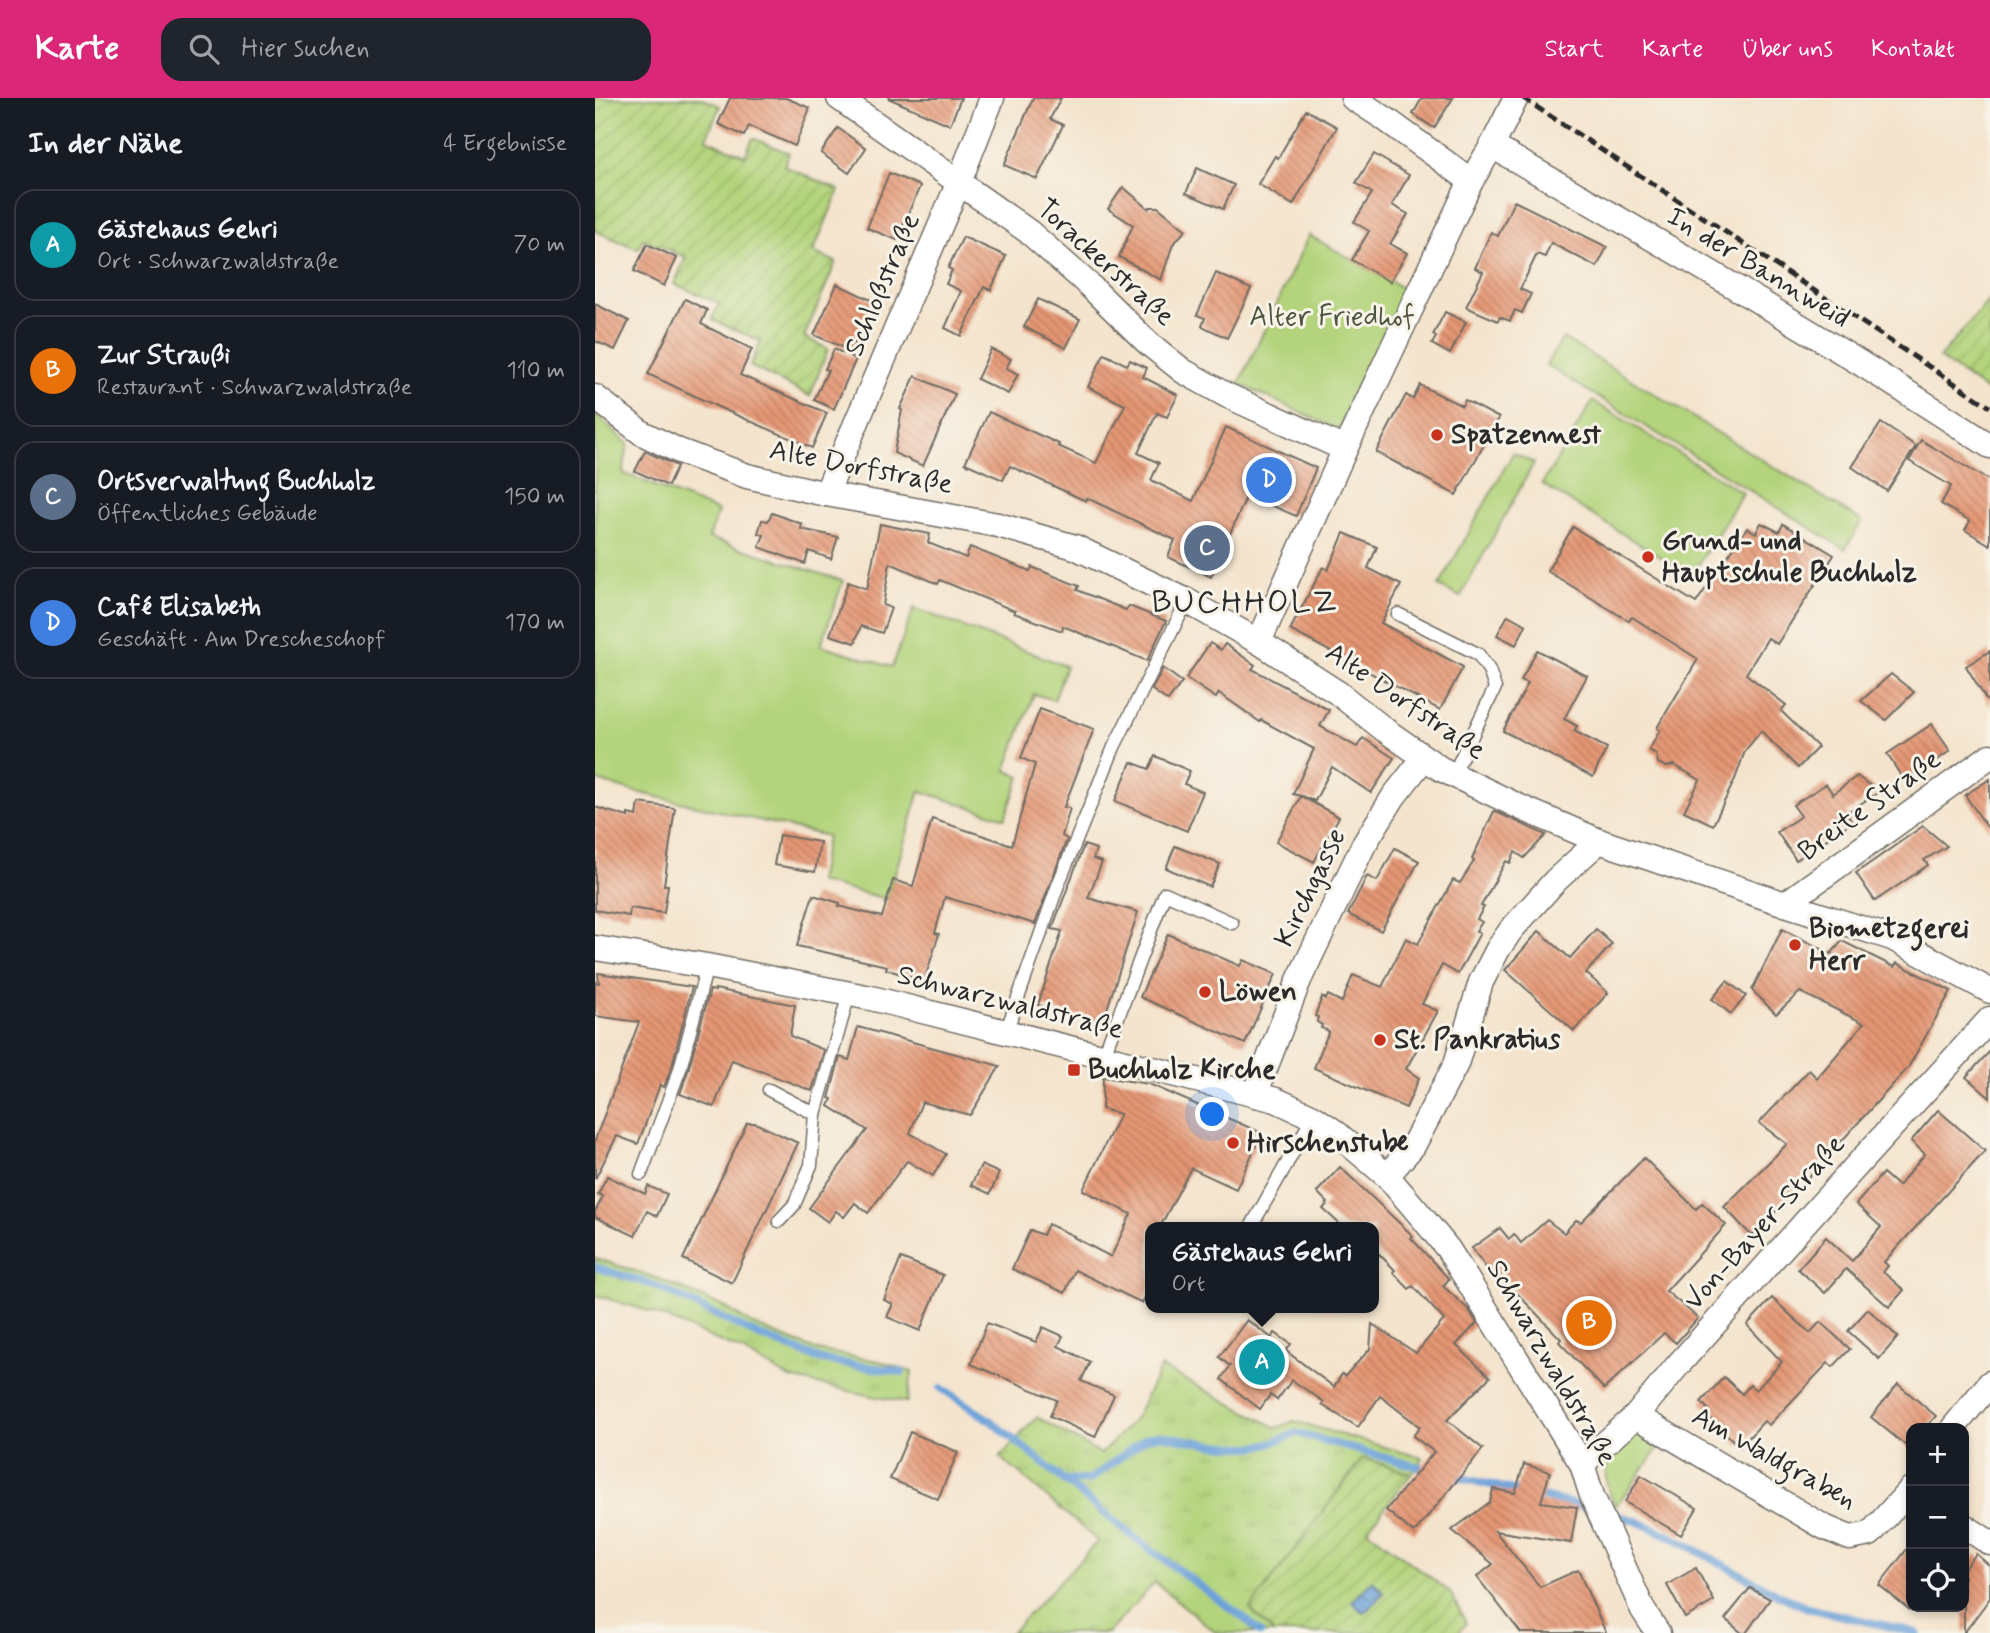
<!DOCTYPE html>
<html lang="de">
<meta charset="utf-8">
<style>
:root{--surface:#171b24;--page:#20242c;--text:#f1f3f6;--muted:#9ea1a6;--line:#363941;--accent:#db2777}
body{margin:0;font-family:Mynerve,sans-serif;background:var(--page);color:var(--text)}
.controls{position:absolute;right:21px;bottom:21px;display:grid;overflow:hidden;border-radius:14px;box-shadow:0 4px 10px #0003}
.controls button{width:63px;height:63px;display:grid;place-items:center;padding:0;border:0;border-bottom:2px solid var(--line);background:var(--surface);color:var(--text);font:35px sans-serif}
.you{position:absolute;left:618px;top:1017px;width:24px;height:24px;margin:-18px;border:5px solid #fff;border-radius:50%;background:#1a73e8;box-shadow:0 0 0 10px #1a73e833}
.badge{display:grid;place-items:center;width:46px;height:46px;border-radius:50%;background:var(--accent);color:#fff;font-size:23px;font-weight:700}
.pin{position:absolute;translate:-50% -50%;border:4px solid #fff;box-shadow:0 2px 7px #0006}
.popup{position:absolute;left:550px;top:1124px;width:234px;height:91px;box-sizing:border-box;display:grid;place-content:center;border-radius:14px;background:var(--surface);filter:drop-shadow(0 2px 5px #0005);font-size:23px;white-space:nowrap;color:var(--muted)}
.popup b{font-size:26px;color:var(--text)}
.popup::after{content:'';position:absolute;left:50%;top:100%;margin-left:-14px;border:14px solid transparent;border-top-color:var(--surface)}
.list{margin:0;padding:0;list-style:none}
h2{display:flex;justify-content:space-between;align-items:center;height:91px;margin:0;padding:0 28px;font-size:30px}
h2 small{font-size:23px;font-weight:400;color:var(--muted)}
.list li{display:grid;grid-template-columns:46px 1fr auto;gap:21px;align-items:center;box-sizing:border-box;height:112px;margin:0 14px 14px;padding:0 14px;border:2px solid var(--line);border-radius:21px}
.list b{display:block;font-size:26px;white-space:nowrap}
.list p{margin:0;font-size:23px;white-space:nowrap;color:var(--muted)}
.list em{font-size:23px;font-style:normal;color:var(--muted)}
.icon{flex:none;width:38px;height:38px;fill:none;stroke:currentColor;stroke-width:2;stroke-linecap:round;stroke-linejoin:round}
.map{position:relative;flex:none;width:1395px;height:1535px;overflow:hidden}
header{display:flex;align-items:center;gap:42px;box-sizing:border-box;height:98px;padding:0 35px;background:var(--accent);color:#fff}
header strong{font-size:33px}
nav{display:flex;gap:38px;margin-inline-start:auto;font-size:24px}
.search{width:490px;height:63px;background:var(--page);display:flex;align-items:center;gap:18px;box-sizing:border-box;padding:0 24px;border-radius:21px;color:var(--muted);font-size:26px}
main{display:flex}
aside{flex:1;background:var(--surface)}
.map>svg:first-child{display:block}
.grass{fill:url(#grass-tufts);stroke:#6f8054;stroke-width:2}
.park{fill:#b3d47c;stroke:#6f8054;stroke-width:2}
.garden{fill:url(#garden-furrows);stroke:#6f8054;stroke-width:2}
.water{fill:url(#water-waves);stroke:#4c6682;stroke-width:2}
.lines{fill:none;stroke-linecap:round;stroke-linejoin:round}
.stream{stroke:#6ca1d9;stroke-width:8}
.building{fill:url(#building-back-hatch)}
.lane-casing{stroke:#716c64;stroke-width:15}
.street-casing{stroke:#716c64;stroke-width:27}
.lane{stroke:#fff;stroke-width:12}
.street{stroke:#fff;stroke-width:24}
.rail{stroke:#2b2b2b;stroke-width:5;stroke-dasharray:10 5;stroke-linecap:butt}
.poi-dot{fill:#c8321e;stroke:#f7f3e8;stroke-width:2.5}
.labels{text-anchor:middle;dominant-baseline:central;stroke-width:6;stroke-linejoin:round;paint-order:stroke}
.street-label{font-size:28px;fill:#2b2b2b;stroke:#f7f3e8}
.park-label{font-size:28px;fill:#4d553f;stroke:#f7f3e8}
.poi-label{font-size:28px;font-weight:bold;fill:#2b2b2b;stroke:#f7f3e8;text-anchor:start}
.quarter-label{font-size:32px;letter-spacing:2px;fill:#2b2b2b;stroke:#f7f3e8}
</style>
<header>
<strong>Karte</strong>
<div class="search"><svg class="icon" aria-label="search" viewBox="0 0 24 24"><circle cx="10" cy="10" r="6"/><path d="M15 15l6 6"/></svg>Hier suchen</div>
<nav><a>Start</a><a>Karte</a><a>Über uns</a><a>Kontakt</a></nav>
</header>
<main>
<aside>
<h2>In der Nähe<small>4 Ergebnisse</small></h2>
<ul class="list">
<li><span class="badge" style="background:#0f9aa8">A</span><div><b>Gästehaus Gehri</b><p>Ort · Schwarzwaldstraße</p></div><em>70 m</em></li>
<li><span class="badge" style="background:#e8710a">B</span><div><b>Zur Straußi</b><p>Restaurant · Schwarzwaldstraße</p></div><em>110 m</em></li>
<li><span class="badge" style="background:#5c6f8a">C</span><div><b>Ortsverwaltung Buchholz</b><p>Öffentliches Gebäude</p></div><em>150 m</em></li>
<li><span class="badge" style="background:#3f7fe0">D</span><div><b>Café Elisabeth</b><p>Geschäft · Am Drescheschopf</p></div><em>170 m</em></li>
</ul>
</aside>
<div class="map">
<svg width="1395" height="1535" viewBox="0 0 1395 1535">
<defs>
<pattern id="grass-tufts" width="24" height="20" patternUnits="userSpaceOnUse" patternTransform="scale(1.75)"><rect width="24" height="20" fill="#b3d47c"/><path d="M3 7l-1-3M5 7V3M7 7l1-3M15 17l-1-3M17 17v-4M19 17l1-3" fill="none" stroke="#9ab66b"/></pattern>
<pattern id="garden-furrows" width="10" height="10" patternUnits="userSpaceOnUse" patternTransform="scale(1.75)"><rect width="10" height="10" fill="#b3d47c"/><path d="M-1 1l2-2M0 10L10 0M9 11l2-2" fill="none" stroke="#9ab66b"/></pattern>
<pattern id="water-waves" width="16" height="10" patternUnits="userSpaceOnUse" patternTransform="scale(1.75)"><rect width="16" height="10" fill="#6ca1d9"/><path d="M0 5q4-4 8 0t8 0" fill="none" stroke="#5983b0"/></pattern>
<pattern id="building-back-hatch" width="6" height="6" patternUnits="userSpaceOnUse" patternTransform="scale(1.75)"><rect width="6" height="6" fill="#e59774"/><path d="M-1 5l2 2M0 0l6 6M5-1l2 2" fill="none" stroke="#ba7b5f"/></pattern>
</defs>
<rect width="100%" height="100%" fill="#f7f3e8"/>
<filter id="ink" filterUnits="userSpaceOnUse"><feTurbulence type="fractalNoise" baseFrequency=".0143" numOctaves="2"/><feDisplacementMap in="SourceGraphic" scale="14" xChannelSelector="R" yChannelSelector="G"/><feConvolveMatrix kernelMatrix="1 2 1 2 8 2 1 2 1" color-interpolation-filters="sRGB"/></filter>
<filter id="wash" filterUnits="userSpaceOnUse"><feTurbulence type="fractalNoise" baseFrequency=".00686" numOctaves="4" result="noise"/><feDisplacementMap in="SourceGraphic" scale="28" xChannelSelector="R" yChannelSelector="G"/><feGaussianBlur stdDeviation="1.57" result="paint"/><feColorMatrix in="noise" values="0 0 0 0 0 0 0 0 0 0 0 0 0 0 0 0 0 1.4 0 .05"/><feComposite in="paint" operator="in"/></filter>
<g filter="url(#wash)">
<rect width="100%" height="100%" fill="#f4e4cd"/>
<g class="grass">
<polygon points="0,1160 64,1181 131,1210 158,1227 221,1252 284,1263 317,1274 312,1304 282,1299 195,1280 145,1252 56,1214 0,1197"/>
<polygon points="566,1269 682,1330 699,1323 828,1360 816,1376 768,1360 655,1511 679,1535 621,1535 560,1484 513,1535 416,1535 503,1443 405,1359 442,1319 506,1356 539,1322"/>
</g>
<g class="park">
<polygon points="714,137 812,193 744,332 644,286"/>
<polygon points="968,240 1267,423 1250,451 951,267"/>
<polygon points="998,303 1148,395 1096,478 947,386"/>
<polygon points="0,316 33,346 28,375 123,413 114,440 248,483 226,547 297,569 319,510 471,568 459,602 439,596 411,672 425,679 410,720 325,693 292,801 223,784 232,738 37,693 0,682"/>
<polygon points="918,355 939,365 865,499 844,488"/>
<path d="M 1043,1337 L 1055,1338 L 1067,1345 L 1021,1408 C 1001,1373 1011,1357 1043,1337 Z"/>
</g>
<g class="garden">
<polygon points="0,0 106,0 125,8 111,41 150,58 158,40 194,55 189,68 244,92 218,154 241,164 209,239 233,251 215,298 155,268 166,243 117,222 124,205 79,186 91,159 48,141 43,151 0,133"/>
<polygon points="1395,201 1395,295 1344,260"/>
<polygon points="768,1360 816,1376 772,1432 855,1494 871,1525 863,1535 679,1535 655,1511"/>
</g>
<polygon class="water" points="778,1483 789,1495 769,1515 757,1504"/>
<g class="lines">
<g class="stream">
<polyline points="0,1169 61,1188 160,1236 227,1262 307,1274"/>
<polyline points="346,1290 396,1323 540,1440 654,1524 665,1535"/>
<polyline points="854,1377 998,1411"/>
<path d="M 471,1382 L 495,1382 L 551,1340 L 564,1337 C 596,1342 632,1352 664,1348 C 677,1346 689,1340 701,1335 L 835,1372"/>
<polyline points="1011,1414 1041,1423 1075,1438 1186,1498 1213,1510 1322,1535"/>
</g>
</g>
<g id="blocks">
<g class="building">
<polygon points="135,0 191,0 215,10 200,48 154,28 149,38 123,26"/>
<polygon points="293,0 366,0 355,27"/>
<polygon points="438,0 466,0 455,21 468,27 442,81 409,67"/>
<polygon points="827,0 858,0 839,30 818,16"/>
<polygon points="711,12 742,29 698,107 663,86 680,58 683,60"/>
<polygon points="243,30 271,50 254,75 226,55"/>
<polygon points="779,56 814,77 797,107 813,116 795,146 812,155 795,184 757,162 774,133 759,124 777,95 761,85"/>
<polygon points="602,70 639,87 628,111 591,95"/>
<polygon points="294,75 325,88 302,142 272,130"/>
<polygon points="528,89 554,111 555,109 563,109 591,132 578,146 566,182 524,159 538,127 513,111"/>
<polygon points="919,103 1012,149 1002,169 956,145 950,159 942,156 925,191 936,196 927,215 920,212 915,223 905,219 903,223 871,209 888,174 880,170 896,134 903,138"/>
<polygon points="368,139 411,158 396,192 389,189 366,238 350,230 366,193 351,186 357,172 353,170"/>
<polygon points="52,146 82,160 69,188 39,173"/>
<polygon points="621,175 656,191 632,240 607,228 610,220 602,217"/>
<polygon points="242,186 278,203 257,253 219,237"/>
<polygon points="90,201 112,212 106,226 157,251 145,277 232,315 217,350 123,309 53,276"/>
<polygon points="443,201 485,221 471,250 429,229"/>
<polygon points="0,206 34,223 20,252 0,243"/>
<polygon points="850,214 871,224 855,256 837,246 841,239 838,237"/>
<polygon points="239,251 261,261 239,311 219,302 233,272 230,271"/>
<polygon points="396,251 416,261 411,270 423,276 413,296 382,281"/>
<polygon points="509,256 532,267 535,262 552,270 548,279 583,297 572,319 562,315 543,355 564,365 556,382 598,403 631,329 721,370 701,418 652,397 616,479 573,459 580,442 492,400 491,403 415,368 408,382 370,365 394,314 464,346 463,348 501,365 530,307 493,289"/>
<polygon points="320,278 360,296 328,368 299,355 307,312 305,311"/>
<polygon points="825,287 867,308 870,302 904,320 861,397 781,354 811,297 818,301"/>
<polygon points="1286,325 1321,348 1292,393 1257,369"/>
<polygon points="1326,342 1395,383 1395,447 1370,432 1375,423 1346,406 1356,388 1314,363"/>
<polygon points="50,353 82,368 73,388 40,373"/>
<polygon points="177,415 207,426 206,431 243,439 236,461 214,453 210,466 164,449 169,437 163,435 167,422 173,423"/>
<polygon points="1166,425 1184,434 1188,426 1239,457 1182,546 1173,540 1151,576 1191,607 1186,613 1223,649 1203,670 1166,633 1150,653 1140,681 1118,727 1089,713 1105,682 1079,667 1071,669 1063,665 1061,656 1054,652 1065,632 1062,630 1103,561 1037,519 1034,523 952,473 978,429 1101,505 1152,430 1161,435"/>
<polygon points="285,426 335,436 333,445 371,460 375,449 435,473 437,469 484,488 482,492 531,512 534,508 571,523 552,563 468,528 467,533 419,515 420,513 345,482 343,486 295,465 288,507 296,510 287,535 266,528 260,545 235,537 253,484 272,491"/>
<polygon points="749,435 782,449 773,470 806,487 786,525 868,569 845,612 695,532 728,469 733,472"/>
<polygon points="913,517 931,527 921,547 902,537"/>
<polygon points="615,545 626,552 630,546 660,567 657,571 734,612 725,628 762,649 768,640 799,660 776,695 737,669 720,703 706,698 744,719 719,764 681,744 706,698 698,696 719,651 666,622 665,624 624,595 621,600 591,580"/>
<polygon points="942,552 992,578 969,621 982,628 979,633 1012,650 998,679 908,633 933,585 926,582"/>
<polygon points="1395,553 1395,608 1371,568"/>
<polygon points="568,570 587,584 573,603 557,592"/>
<polygon points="1296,576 1319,594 1291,622 1266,603"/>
<polygon points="445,611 499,631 469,709 475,710 467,738 472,741 440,826 350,799 340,835 344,836 329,884 291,871 292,868 202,848 218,797 245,805 244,808 287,819 298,782 318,788 337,721 417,747 440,666 426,660"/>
<polygon points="1337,626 1355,653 1310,684 1292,656"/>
<polygon points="560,658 595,673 589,686 608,694 592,733 520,703 536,664 554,671"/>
<polygon points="1262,678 1284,694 1251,715 1257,724 1201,762 1182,734 1206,718 1198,707 1231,686 1238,696"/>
<polygon points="1395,681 1395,733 1370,697"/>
<polygon points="44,705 80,710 69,787 73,787 69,815 35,810 34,818 0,812 0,709 33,719 33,716 42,718"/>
<polygon points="899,713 951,737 929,760 920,754 915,765 911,763 886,808 889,809 882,821 887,824 881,833 885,835 863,876 847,867 827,906 843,913 811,971 824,980 811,1010 719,970 734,933 726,930 727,927 722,924 723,919 720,918 727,899 731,901 733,897 747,904 758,877 787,889 811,840 823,846 858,782 865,785 879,763 877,761"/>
<polygon points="1328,728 1352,748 1329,762 1333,767 1280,803 1261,775"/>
<polygon points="184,737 225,744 220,774 179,767"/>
<polygon points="489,747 501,751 498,761 507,764 493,800 543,814 507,927 443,907 467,833 457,831"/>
<polygon points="580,748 625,766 615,789 571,770"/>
<polygon points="800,750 824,763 786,833 753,816 772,778 782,783"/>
<polygon points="1001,831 1017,846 991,875 1013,895 979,933 910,872 944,833 975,860"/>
<polygon points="1187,831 1236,856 1247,843 1299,869 1302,865 1356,893 1313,970 1222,1070 1157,1138 1129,1109 1192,1046 1164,1025 1214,972 1222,980 1269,925 1205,894 1181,916 1157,892"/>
<polygon points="573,836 645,868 648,862 681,876 650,946 545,899"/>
<polygon points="3,875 97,889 77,968 69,989 65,987 43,1046 22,1038 0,1081 0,1042 44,924 0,918 0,884 4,885"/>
<polygon points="1132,883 1151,898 1136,916 1117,901"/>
<polygon points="120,891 200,907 195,938 229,952 217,993 137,962 119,1009 85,996 93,973 115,892 120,893"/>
<polygon points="263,929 405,968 375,1017 327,1004 315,1035 351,1056 338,1078 312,1063 273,1115 260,1105 249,1119 241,1113 233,1124 214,1110 272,1032 234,1008 237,1001 234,1000 245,959 254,962"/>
<polygon points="1395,953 1395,1000 1371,979"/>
<polygon points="508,979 554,986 667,1035 641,1091 596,1070 565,1129 555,1129 555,1190 547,1205 480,1172 470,1195 417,1171 435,1132 448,1137 453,1126 479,1138 478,1139 516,1159 536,1116 488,1092 525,1016 507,1011"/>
<polygon points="1343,1012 1390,1053 1289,1164 1293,1168 1288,1174 1309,1192 1294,1209 1251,1171 1230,1195 1203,1171 1231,1139 1257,1163 1286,1129 1261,1106 1288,1075 1303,1088 1330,1056 1316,1043"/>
<polygon points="152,1025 160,1025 203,1045 137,1185 88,1161"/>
<polygon points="1049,1060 1101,1111 1107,1105 1131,1127 1071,1193 1103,1220 1081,1245 1069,1235 1009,1291 964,1244 966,1241 915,1188 909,1195 877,1150 905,1130 914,1141 919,1136 926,1145 952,1122 969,1135 981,1122 986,1124"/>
<polygon points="386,1067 404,1075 395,1096 376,1087"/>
<polygon points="745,1069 818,1138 816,1140 854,1181 848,1188 874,1212 882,1225 861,1247 895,1279 852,1322 888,1351 819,1435 791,1412 839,1354 818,1338 825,1329 785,1298 763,1329 727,1307 729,1304 697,1282 682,1302 675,1297 665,1311 626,1281 635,1268 624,1259 652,1222 677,1240 680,1235 696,1246 691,1253 739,1289 747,1276 750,1278 775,1251 777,1226 821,1255 849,1222 818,1188 814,1191 798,1174 800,1172 779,1151 779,1129 748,1129 728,1111 733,1105 722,1094"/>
<polygon points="12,1078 50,1096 53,1088 72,1096 62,1118 52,1113 40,1138 0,1119 0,1114 8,1098 3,1096"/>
<polygon points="306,1160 348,1177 325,1233 292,1219 298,1206 289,1202"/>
<polygon points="1177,1200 1215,1235 1225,1224 1255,1251 1238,1269 1233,1265 1174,1327 1169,1323 1145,1349 1110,1316 1114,1312 1106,1304 1129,1279 1147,1296 1155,1287 1161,1292 1187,1264 1152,1227"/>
<polygon points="1273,1211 1303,1239 1284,1261 1253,1233"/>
<polygon points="392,1225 441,1244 448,1229 468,1238 463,1248 495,1264 486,1283 519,1297 500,1339 455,1318 462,1302 376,1266"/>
<polygon points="1303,1286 1341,1318 1330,1330 1316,1330 1316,1352 1276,1319"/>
<polygon points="315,1334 363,1354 343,1401 295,1381"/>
<polygon points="929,1366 955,1374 946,1404 982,1409 976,1445 900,1433 945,1489 983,1472 1011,1535 926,1535 882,1479 898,1466 857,1432 895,1404 898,1391 920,1395"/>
<polygon points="1046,1377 1102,1410 1086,1437 1030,1404"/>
<polygon points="1316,1446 1316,1513 1284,1487"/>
<polygon points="1381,1456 1395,1468 1395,1500 1369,1535 1369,1471"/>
<polygon points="1101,1470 1119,1503 1090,1520 1072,1487"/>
<polygon points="1155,1490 1175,1501 1151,1535 1147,1535 1130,1521"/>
</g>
</g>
</g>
<g filter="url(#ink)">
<use href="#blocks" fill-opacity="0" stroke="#716c64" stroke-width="2"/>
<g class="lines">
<g class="lane-casing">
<g id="lane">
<polyline points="803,516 883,556 894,572 900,590 858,677"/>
<polyline points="411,934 463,787 519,649 592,503"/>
<polyline points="508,959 570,795 637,825"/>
<polyline points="174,992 220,1016 254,896"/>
<polyline points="46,1076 85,971 112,868"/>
<polyline points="184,1123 199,1107 216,1067 220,1016"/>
<polyline points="656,1129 718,1019"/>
</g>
</g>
<g class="street-casing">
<g id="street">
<polyline points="244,0 434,134 494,187 553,245 588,273 631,297 750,351"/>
<polyline points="758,0 789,20 876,83"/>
<path d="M 897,48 C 1065,144 1233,241 1395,348"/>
<polyline points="0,299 47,335 84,353 152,378 231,396 403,427 480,449 592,503 664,544 743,595 790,632 846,671 927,710 1004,743 1190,806 1297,840 1395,893"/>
<polyline points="231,396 364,84 397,0"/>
<polyline points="664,544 750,351 876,83 897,48 921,0"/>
<polyline points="1190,806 1395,658"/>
<polyline points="0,850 112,868 276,900 681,1002 718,1019 740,1034 792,1078 826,1118 853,1151 987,1366 997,1398 1048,1512 1063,1535"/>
<polyline points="660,997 704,882 768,748 799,698 829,660"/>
<polyline points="792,1078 818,1048 861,966 886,884 903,851 916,832 960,783 1004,743"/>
<polyline points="1041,1318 1229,1429 1255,1440 1275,1436 1316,1391"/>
<polyline points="1358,1330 1395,1285"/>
<polyline points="987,1366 1041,1318 1083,1267 1223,1110 1395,921"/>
<polyline points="1369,1428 1395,1445"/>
</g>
</g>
<use href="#lane" class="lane"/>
<use href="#street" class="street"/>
<polyline class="rail" points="928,0 1395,309"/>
</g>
</g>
<g class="poi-dot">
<circle cx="842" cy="337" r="7"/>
<circle cx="1053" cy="459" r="7"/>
<circle cx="1200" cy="847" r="7"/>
<circle cx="610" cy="894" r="7"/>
<circle cx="785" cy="942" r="7"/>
<rect x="472" y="965" width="14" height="14" rx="3.5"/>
<circle cx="638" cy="1045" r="7"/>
</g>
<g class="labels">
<g class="street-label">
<text transform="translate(510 165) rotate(42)">Torackerstraße</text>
<text transform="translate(1163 170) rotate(31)">In der Bannweid</text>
<text transform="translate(288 187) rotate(-67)">Schloßstraße</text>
<text transform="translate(266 370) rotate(11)">Alte Dorfstraße</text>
<text transform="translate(810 604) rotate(34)">Alte Dorfstraße</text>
<text transform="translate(1275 708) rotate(-36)">Breite Straße</text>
<text transform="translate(716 790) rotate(-64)">Kirchgasse</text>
<text transform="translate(415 905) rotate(14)">Schwarzwaldstraße</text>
<text transform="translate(1170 1125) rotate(-48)">Von-Bayer-Straße</text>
<text transform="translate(956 1265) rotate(60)">Schwarzwaldstraße</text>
<text transform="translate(1179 1361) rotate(29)">Am Waldgraben</text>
</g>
<g class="park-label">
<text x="737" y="219">Alter Friedhof</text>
</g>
<g class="poi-label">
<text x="856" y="337">Spatzennest</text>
<text x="1067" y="443">Grund- und<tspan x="1067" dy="32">Hauptschule Buchholz</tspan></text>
<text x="1214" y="831">Biometzgerei<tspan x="1214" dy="32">Herr</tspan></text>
<text x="624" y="894">Löwen</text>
<text x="799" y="942">St. Pankratius</text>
<text x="493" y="972">Buchholz Kirche</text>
<text x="652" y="1045">Hirschenstube</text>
</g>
<g class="quarter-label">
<text x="650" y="505">BUCHHOLZ</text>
</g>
</g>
</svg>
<div class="controls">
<button>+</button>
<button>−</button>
<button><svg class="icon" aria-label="locate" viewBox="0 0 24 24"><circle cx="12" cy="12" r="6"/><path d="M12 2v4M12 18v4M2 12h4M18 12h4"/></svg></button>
</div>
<div class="you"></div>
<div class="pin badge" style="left:667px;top:1264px;background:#0f9aa8">A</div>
<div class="popup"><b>Gästehaus Gehri</b>Ort</div>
<div class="pin badge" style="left:994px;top:1225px;background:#e8710a">B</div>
<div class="pin badge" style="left:612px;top:450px;background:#5c6f8a">C</div>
<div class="pin badge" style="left:674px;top:382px;background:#3f7fe0">D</div>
</div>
</main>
